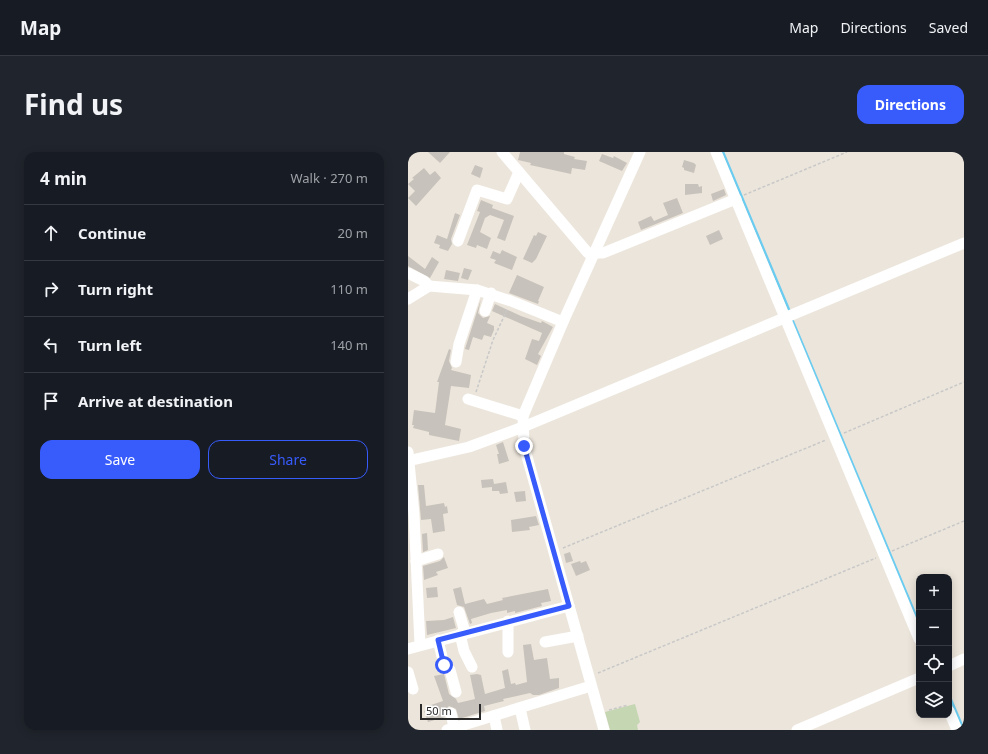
<!DOCTYPE html>
<meta charset="utf-8">
<style>
:root{--surface:#171b24;--page:#20242c;--text:#f1f3f6;--muted:#9ea1a6;--line:#363941;--accent:#385cfc}
body{margin:0;font-family:"Noto Sans",sans-serif;background:var(--page);color:var(--text)}
.controls{position:absolute;right:12px;bottom:12px;display:grid;overflow:hidden;border-radius:8px;box-shadow:0 2px 10px #0003}
.controls button{width:36px;height:36px;display:grid;place-items:center;padding:0;border:0;border-bottom:1px solid var(--line);background:var(--surface);color:var(--text);font:20px sans-serif}
.scale{position:absolute;left:12px;bottom:10px;width:61px;box-sizing:border-box;padding-left:4px;border:2px solid #2a2a2a;border-top:0;font-size:11px;line-height:14px;white-space:nowrap;color:#2a2a2a;-webkit-text-stroke:3px #fff;paint-order:stroke}
.stop{position:absolute;width:12px;height:12px;margin:-9px;border:3px solid #385cfc;border-radius:50%;background:#fff}
.stop.end{background:#385cfc;border-color:#fff;box-shadow:0 1px 4px #0008}
.list{margin:0;padding:0;list-style:none}
h2{display:flex;justify-content:space-between;align-items:center;height:52px;margin:0;padding:0 16px;font-size:17px}
h2 small{font-size:13px;font-weight:400;color:var(--muted)}
.list li{display:grid;grid-template-columns:26px 1fr auto;gap:12px;align-items:center;box-sizing:border-box;height:56px;padding:0 16px;border-top:1px solid var(--line)}
.list b{display:block;font-size:15px;white-space:nowrap}
.list em{font-size:13px;font-style:normal;color:var(--muted)}
.actions{display:flex;gap:8px;padding:12px 16px}
.actions a{flex:1;padding:9px 0;border:1px solid var(--accent);border-radius:12px;text-align:center;font-size:14px;color:var(--accent)}
.actions .main{background:var(--accent);color:#fff}
.icon{flex:none;width:22px;height:22px;fill:none;stroke:currentColor;stroke-width:2;stroke-linecap:round;stroke-linejoin:round}
.map{position:relative;flex:none;width:556px;height:578px;overflow:hidden;border-radius:12px}
header{display:flex;align-items:center;gap:24px;box-sizing:border-box;height:56px;padding:0 20px;background:var(--surface);border-bottom:1px solid var(--line)}
header strong{font-size:19px}
nav{display:flex;gap:22px;margin-inline-start:auto;font-size:14px}
.intro{display:flex;align-items:center;justify-content:space-between;box-sizing:border-box;height:96px;padding:0 24px}
h1{margin:0;font-size:28px}
.button{padding:10px 18px;border-radius:12px;background:var(--accent);color:#fff;font-size:14px;font-weight:700}
main{display:flex;gap:24px;padding:0 24px}
aside{flex:1;background:var(--surface);border-radius:12px;box-shadow:0 2px 10px #0003}
.map>svg:first-child{display:block}
.cemetery{fill:#c4d6b2}
.lines{fill:none;stroke-linecap:round;stroke-linejoin:round}
.stream{stroke:#6cccf0;stroke-width:2.5}
.building{fill:#c7c2bb}
.path{stroke:#c8c8c8;stroke-width:1.5;stroke-dasharray:3 2;stroke-linecap:butt}
.minor{stroke:#fff;stroke-width:11}
.route{stroke:#385cfc;stroke-width:5}
</style>
<header>
<strong>Map</strong>
<nav><a>Map</a><a>Directions</a><a>Saved</a></nav>
</header>
<div class="intro"><h1>Find us</h1><a class="button">Directions</a></div>
<main>
<aside>
<h2>4 min<small>Walk · 270 m</small></h2>
<ul class="list">
<li><svg class="icon" aria-label="ahead" viewBox="0 0 24 24"><path d="M12 20V5M6 11l6-6 6 6"/></svg><div><b>Continue</b></div><em>20 m</em></li>
<li><svg class="icon" aria-label="right" viewBox="0 0 24 24"><path d="M7 20v-9h11M14 6l5 5-5 5"/></svg><div><b>Turn right</b></div><em>110 m</em></li>
<li><svg class="icon" aria-label="left" viewBox="0 0 24 24"><path d="M17 20v-9H6M10 6l-5 5 5 5"/></svg><div><b>Turn left</b></div><em>140 m</em></li>
<li><svg class="icon" aria-label="arrive" viewBox="0 0 24 24"><path d="M6 21V4h12l-3 4 3 4H6"/></svg><div><b>Arrive at destination</b></div></li>
</ul>
<div class="actions"><a class="main">Save</a><a>Share</a></div>
</aside>
<div class="map">
<svg width="556" height="578" viewBox="0 0 556 578">
<rect width="100%" height="100%" fill="#ece5db"/>
<polygon class="cemetery" points="227,552 232,570 229,573 230,578 202,578 197,560"/>
<g class="lines">
<g class="stream">
<polyline points="315,0 382,160"/>
<polyline points="384,167 511,471"/>
<polyline points="541,543 556,578"/>
</g>
</g>
<g class="building">
<polygon points="20,0 42,0 32,11"/>
<polygon points="112,0 156,0 156,2 167,5 166,7 179,9 177,18 164,16 163,22 122,13 123,11 110,8"/>
<polygon points="194,2 205,6 206,4 219,11 214,19 191,9"/>
<polygon points="276,8 286,11 288,13 286,21 276,18 276,16 274,15"/>
<polygon points="67,13 75,16 72,26 63,22"/>
<polygon points="16,16 22,23 27,19 33,26 8,54 0,46 7,39 0,32 6,27 4,26"/>
<polygon points="277,32 290,32 291,35 294,34 294,41 277,43"/>
<polygon points="316,37 318,43 305,49 303,42"/>
<polygon points="269,46 275,61 233,78 230,70 243,64 246,69 260,63 255,51"/>
<polygon points="73,48 85,53 84,56 106,64 97,89 89,86 96,68 82,63 77,66 72,80 83,86 79,97 69,93 68,96 59,93 72,60 69,59"/>
<polygon points="47,61 52,63 43,87 44,92 40,99 31,96 32,93 26,91 29,83 39,87"/>
<polygon points="311,78 315,87 302,93 298,84"/>
<polygon points="130,80 139,84 128,107 124,111 115,107 126,83 128,84"/>
<polygon points="94,98 109,105 104,118 86,111 88,108 82,106 85,99 92,102"/>
<polygon points="0,104 17,117 24,105 31,110 22,126 0,114"/>
<polygon points="56,116 64,118 60,128 53,126"/>
<polygon points="38,118 52,121 50,129 36,127"/>
<polygon points="109,123 136,135 130,149 131,149 130,152 101,141"/>
<polygon points="73,147 70,161 75,166 82,164 79,171 86,174 86,178 83,185 76,183 74,188 65,185 61,198 57,197"/>
<polygon points="87,152 113,164 133,171 134,169 145,175 130,202 133,204 129,213 117,207 124,187 131,189 134,181 84,159"/>
<polygon points="41,197 43,198 41,209 44,216 43,218 63,223 61,236 43,234 37,273 53,277 51,289 21,283 21,280 5,276 6,273 4,273 6,258 27,261 31,230 29,230"/>
<polygon points="95,290 101,309 91,312 89,302 91,302 88,293"/>
<polygon points="85,327 86,332 98,330 100,341 92,342 91,339 84,339 84,335 74,336 73,328"/>
<polygon points="10,333 16,333 18,354 36,351 37,355 39,354 40,361 35,362 37,379 25,381 23,367 13,368"/>
<polygon points="117,339 118,349 108,350 106,340"/>
<polygon points="128,364 131,373 121,375 122,378 104,380 103,368"/>
<polygon points="19,381 20,398 15,400 14,382"/>
<polygon points="162,400 165,409 158,411 156,402"/>
<polygon points="36,405 40,416 28,420 30,423 16,428 15,414 32,409"/>
<polygon points="172,409 173,411 178,409 182,418 168,424 163,412"/>
<polygon points="29,435 30,445 19,446 18,436"/>
<polygon points="53,435 57,452 76,447 79,452 95,448 94,446 140,437 143,449 133,451 134,454 107,461 107,459 99,461 99,458 83,461 63,467 64,471 62,472 56,455 49,453 45,437"/>
<polygon points="45,465 48,476 19,483 18,469 36,468"/>
<polygon points="123,492 126,508 139,506 142,527 151,526 151,536 131,543 125,543 122,541 95,547 96,549 76,554 77,559 51,567 48,557 41,554 37,558 37,565 20,570 16,559 21,557 20,554 35,549 26,524 36,522 41,542 48,547 50,551 67,547 62,523 69,522 73,523 77,542 97,536 94,519 100,517 103,532 107,531 108,533 119,530 115,493"/>
</g>
<g class="lines">
<g class="path">
<polyline points="336,43 439,0"/>
<polyline points="68,240 85,188 99,158"/>
<polyline points="436,281 556,230"/>
<polyline points="155,396 418,288"/>
<polyline points="484,399 556,369"/>
<polyline points="190,521 468,406"/>
<polyline points="201,558 220,553"/>
</g>
<g class="minor">
<polyline points="94,0 180,101 195,101 328,47"/>
<polyline points="308,0 511,487"/>
<polyline points="50,89 69,38 99,47 111,20"/>
<polyline points="0,121 16,129 21,134"/>
<polyline points="0,147 21,134 69,138 103,149 155,170"/>
<polyline points="77,159 83,141"/>
<polyline points="48,210 51,192 69,138"/>
<polyline points="60,247 115,264"/>
<polyline points="0,300 6,362 12,493"/>
<polyline points="0,309 61,295 115,275 556,91"/>
<polyline points="8,409 30,402"/>
<polyline points="51,460 57,480"/>
<polyline points="100,469 100,500"/>
<polyline points="52,482 56,499 64,515"/>
<polyline points="30,488 36,513 42,518 48,540"/>
<polyline points="137,490 170,484"/>
<polyline points="0,497 161,454"/>
<polyline points="541,514 556,507"/>
<polyline points="0,520 5,537"/>
<polyline points="112,556 117,578"/>
<polyline points="541,559 549,578"/>
<polyline points="43,561 46,576"/>
<polyline points="86,564 89,578"/>
<polyline points="39,578 183,534"/>
<polyline points="196,578 116,294 115,264 155,170 232,0"/>
<polyline points="389,578 511,526"/>
</g>
</g>
<g class="lines">
<polyline class="route" points="36,513 30,488 161,454 116,294"/>
</g>
</svg>
<div class="controls">
<button>+</button>
<button>−</button>
<button><svg class="icon" aria-label="locate" viewBox="0 0 24 24"><circle cx="12" cy="12" r="6"/><path d="M12 2v4M12 18v4M2 12h4M18 12h4"/></svg></button>
<button><svg class="icon" aria-label="layers" viewBox="0 0 24 24"><path d="M12 4l9 5-9 5-9-5zM3 14l9 5 9-5"/></svg></button>
</div>
<div class="scale">50 m</div>
<div class="stop" style="left:36px;top:513px"></div>
<div class="stop end" style="left:116px;top:294px"></div>
</div>
</main>
